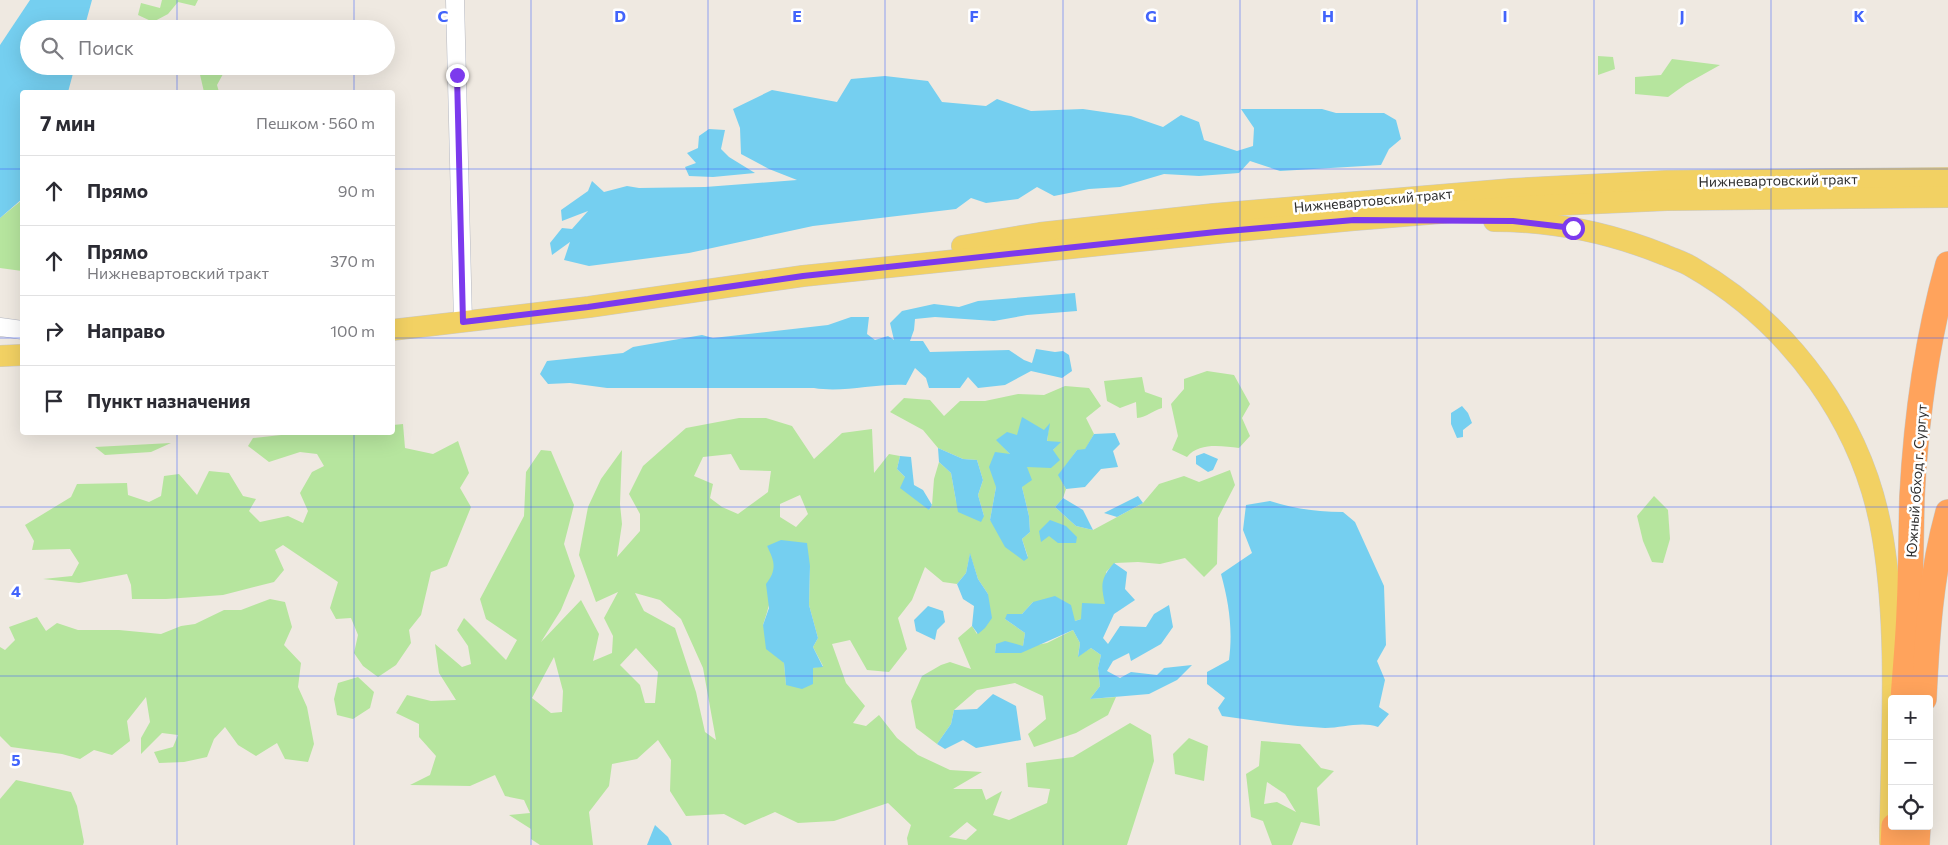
<!DOCTYPE html>
<html lang="ru">
<meta charset="utf-8">
<style>
:root{--surface:#fff;--page:#f7f7f7;--text:#2b2b33;--muted:#7c7c81;--line:#e1e1e2}
body{margin:0;font-family:Commissioner,sans-serif;background:var(--page);color:var(--text)}
.controls{position:absolute;right:15px;bottom:15px;display:grid;overflow:hidden;border-radius:5px;box-shadow:0 5px 20px #0002}
.controls button{width:45px;height:45px;display:grid;place-items:center;padding:0;border:0;border-bottom:1px solid var(--line);background:var(--surface);color:var(--text);font:25px sans-serif}
.stop{position:absolute;width:15px;height:15px;margin:-11px;border:4px solid #7c3aed;border-radius:50%;background:#fff}
.stop.end{background:#7c3aed;border-color:#fff;box-shadow:0 1px 5px #0008}
.list{margin:0;padding:0;list-style:none}
h2{display:flex;justify-content:space-between;align-items:center;height:65px;margin:0;padding:0 20px;font-size:21px}
h2 small{font-size:16px;font-weight:400;color:var(--muted)}
.list li{display:grid;grid-template-columns:32px 1fr auto;gap:15px;align-items:center;box-sizing:border-box;height:70px;padding:0 20px;border-top:1px solid var(--line)}
.list b{display:block;font-size:19px;white-space:nowrap}
.list p{margin:0;font-size:16px;white-space:nowrap;color:var(--muted)}
.list em{font-size:16px;font-style:normal;color:var(--muted)}
.icon{flex:none;width:28px;height:28px;fill:none;stroke:currentColor;stroke-width:2;stroke-linecap:round;stroke-linejoin:round}
.map{position:relative;flex:none;width:1948px;height:845px;overflow:hidden}
.search{position:absolute;background:var(--surface);box-shadow:0 5px 20px #0002;left:20px;top:20px;width:375px;height:55px;display:flex;align-items:center;gap:12px;box-sizing:border-box;padding:0 18px;border-radius:28px;color:var(--muted);font-size:19px}
.panel{position:absolute;background:var(--surface);box-shadow:0 5px 20px #0002;left:20px;top:90px;width:375px;height:345px;border-radius:5px}
.map>svg:first-child{display:block}
.green{fill:#b6e59e;fill-rule:evenodd}
.water{fill:#75cff0}
.lines{fill:none;stroke-linecap:round;stroke-linejoin:round}
.minor-casing{stroke:#b4b7c1;stroke-width:19}
.major-casing{stroke:#c9c9c9;stroke-width:22}
.highway-casing{stroke:#c9c9c9;stroke-width:26}
.minor{stroke:#fff;stroke-width:18}
.major{stroke:#f2d163;stroke-width:21}
.highway{stroke:#ffa35c;stroke-width:25}
.route{stroke:#7c3aed;stroke-width:6}
.grid{fill:none;stroke:#4264fb;stroke-width:1;stroke-opacity:0.55}
.labels{text-anchor:middle;dominant-baseline:central;stroke-width:5;stroke-linejoin:round;paint-order:stroke}
.street-label{font-size:14px;fill:#2e2e2e;stroke:#fff}
.grid-label{font-size:16px;text-anchor:middle;font-weight:bold;fill:#4264fb;stroke:#fff;stroke-width:5;stroke-linejoin:round;paint-order:stroke}
</style>
<div class="map">
<svg width="1948" height="845" viewBox="0 0 1948 845">
<rect width="100%" height="100%" fill="#efe9e1"/>
<g class="green">
<polygon points="162,0 198,0 195,6 178,2 168,14 153,22 138,15 141,3 160,8"/>
<polygon points="1598,56 1613,57 1615,69 1598,75"/>
<polygon points="1672,59 1720,65 1686,84 1668,97 1635,94 1635,77 1661,75"/>
<polygon points="198,66 220,66 223,74 217,85 219,92 204,92"/>
<polygon points="22,200 22,271 0,268 0,218"/>
<path d="M 1207,371 L 1234,375 L 1250,404 L 1242,418 L 1250,436 L 1239,448 C 1222,446 1199,442 1187,457 L 1172,450 L 1178,436 L 1171,404 L 1184,389 L 1184,379 Z"/>
<path d="M 1142,377 L 1145,392 L 1162,398 L 1162,408 C 1152,411 1147,417 1137,418 L 1136,402 L 1120,408 L 1107,401 L 1104,381 Z"/>
<path d="M 1065,386 L 1089,388 L 1101,406 L 1086,418 L 1094,434 L 1085,450 L 1077,450 L 1059,475 L 1066,489 L 1063,498 L 1055,507 L 1076,526 L 1093,530 L 1143,503 L 1159,484 L 1184,476 L 1199,482 L 1230,470 L 1235,485 L 1218,518 L 1217,564 L 1204,577 L 1185,558 L 1160,564 L 1138,562 L 1115,563 L 1106,572 L 1105,605 L 1081,619 L 1075,621 L 1033,602 L 1022,614 L 1005,619 L 1025,633 L 1023,646 L 996,644 L 995,653 L 1047,643 L 1073,630 L 1080,643 L 1078,656 L 1091,648 L 1101,655 L 1098,668 L 1100,686 L 1090,699 L 1116,697 L 1108,715 L 1076,733 L 1034,747 L 1028,734 L 1046,719 L 1043,696 L 1015,683 L 977,690 L 954,710 L 951,724 L 937,744 L 916,728 L 911,701 L 922,676 L 941,665 L 950,662 L 971,669 L 958,638 L 972,626 L 977,634 L 988,594 L 978,579 L 970,554 L 966,573 L 957,584 L 943,582 L 925,567 L 912,600 L 898,618 L 907,649 L 889,672 L 867,670 L 850,640 L 832,644 L 846,683 L 865,706 L 853,723 L 866,726 L 879,715 L 897,738 L 918,755 L 950,770 L 982,772 L 953,789 L 982,789 L 986,800 L 1002,791 L 993,815 L 1009,820 L 1047,803 L 1050,789 L 1028,787 L 1026,763 L 1073,757 L 1130,723 L 1151,735 L 1154,761 L 1127,845 L 908,845 L 907,838 L 911,825 L 888,803 L 834,821 L 798,823 L 775,812 L 745,825 L 724,814 L 686,816 L 670,791 L 671,760 L 658,740 L 637,759 L 612,764 L 609,786 L 589,812 L 593,845 L 540,845 L 531,839 L 531,829 L 509,815 L 530,813 L 524,800 L 505,796 L 495,775 L 470,786 L 410,785 L 430,775 L 436,756 L 419,737 L 419,724 L 396,713 L 407,695 L 431,701 L 456,700 L 439,673 L 435,644 L 462,667 L 471,664 L 468,646 L 457,630 L 464,618 L 506,660 L 517,640 L 486,619 L 480,599 L 524,516 L 526,472 L 541,450 L 551,451 L 574,505 L 564,544 L 575,576 L 561,610 L 541,642 L 581,600 L 599,634 L 593,661 L 612,653 L 613,636 L 604,618 L 618,592 L 596,602 L 579,555 L 588,507 L 601,479 L 622,450 L 620,504 L 622,524 L 617,557 L 640,531 L 640,514 L 629,494 L 643,466 L 686,428 L 739,418 L 766,418 L 792,426 L 814,459 L 842,433 L 872,429 L 874,473 L 889,454 L 900,456 L 897,469 L 905,477 L 929,510 L 932,505 L 934,479 L 939,462 L 951,473 L 956,501 L 984,516 L 978,495 L 983,480 L 977,460 L 963,459 L 938,448 L 923,430 L 890,412 L 904,398 L 930,400 L 944,416 L 960,401 L 985,401 L 1018,394 L 1044,395 ZM 1049,425 L 1047,442 L 1060,442 L 1053,450 L 1027,467 L 1022,487 L 1029,516 L 1030,532 L 1022,539 L 1028,557 L 990,520 L 996,487 L 995,453 L 1011,455 L 997,440 L 1045,430 ZM 731,454 L 740,470 L 771,471 L 768,492 L 738,514 L 722,507 L 710,498 L 713,484 L 694,476 L 703,457 ZM 800,495 L 808,514 L 796,527 L 780,517 L 780,504 ZM 767,546 L 810,566 L 809,605 L 818,638 L 813,647 L 823,666 L 813,668 L 786,685 L 784,663 L 763,625 C 769,608 778,575 773,557 C 772,553 769,549 767,546 ZM 635,593 L 660,600 L 681,619 L 703,668 L 716,740 L 705,732 L 696,692 L 675,628 L 644,611 ZM 636,648 L 658,672 L 655,703 L 645,703 L 640,685 L 620,665 ZM 554,657 L 563,691 L 562,712 L 551,713 L 532,698 ZM 967,822 L 977,830 L 966,840 L 949,837 Z"/>
<polygon points="403,424 405,448 433,454 458,441 469,473 460,488 471,507 447,566 431,572 421,615 409,630 411,643 396,665 378,677 363,666 354,653 358,635 351,618 336,619 330,608 338,582 283,545 275,550 284,570 274,582 223,595 166,599 132,599 131,585 127,574 79,583 43,579 72,576 79,563 70,549 32,550 34,541 25,525 71,497 77,484 127,483 128,495 149,502 161,496 164,476 179,474 197,495 209,471 229,473 243,496 256,499 249,511 260,522 288,516 303,523 308,511 300,493 312,472 324,466 317,454 300,452 269,462 248,446 253,438 308,432 392,432 393,425"/>
<polygon points="171,443 151,452 105,455 95,447"/>
<polygon points="1654,496 1668,510 1670,539 1663,563 1652,562 1643,541 1637,516"/>
<polygon points="270,599 285,602 292,627 284,645 301,663 298,687 307,707 314,744 308,762 285,759 277,743 256,756 238,745 225,727 214,739 207,757 184,762 159,763 154,752 173,747 178,735 162,733 141,754 141,738 150,722 146,697 127,721 130,741 112,755 94,750 80,759 62,754 11,747 0,736 0,647 5,650 15,640 9,627 37,617 46,631 57,623 78,630 119,630 161,634 181,626 195,624 224,610 241,610"/>
<polygon points="358,677 374,692 370,708 353,719 337,715 334,699 338,683"/>
<polygon points="1189,738 1208,746 1204,781 1175,774 1173,754"/>
<path d="M 1261,741 L 1300,744 L 1321,768 L 1334,771 L 1317,788 L 1320,826 L 1301,822 L 1292,845 L 1272,845 L 1263,821 L 1251,817 L 1246,774 L 1259,766 ZM 1267,782 L 1285,794 L 1296,812 L 1277,802 L 1264,804 Z"/>
<polygon points="16,780 71,792 77,806 84,842 83,845 0,845 0,799"/>
</g>
<g class="water">
<polygon points="30,0 92,0 84,29 29,29 29,66 75,66 68,92 22,92 22,199 0,218 0,45"/>
<polygon points="885,76 928,81 942,102 986,106 997,99 1031,111 1083,109 1131,116 1163,127 1181,115 1199,122 1204,140 1237,151 1253,146 1254,128 1241,109 1322,109 1336,113 1384,113 1396,120 1401,139 1389,149 1381,165 1280,171 1250,161 1239,173 1199,176 1164,174 1120,187 1089,189 1054,196 1037,187 1018,199 986,203 971,198 956,209 813,226 689,253 589,266 564,260 570,242 552,255 550,243 562,228 572,229 588,211 562,221 561,210 588,191 592,181 604,192 627,186 639,188 705,187 797,180 769,169 741,154 740,128 733,109 772,90 837,102 851,79"/>
<polygon points="709,129 725,130 721,149 729,157 755,173 713,177 689,176 685,167 696,163 687,153 698,148 699,136"/>
<path d="M 1075,293 L 1077,311 L 1027,315 L 994,321 L 935,317 L 915,319 L 914,330 L 910,341 L 923,341 L 930,352 L 1009,350 L 1024,360 L 1032,363 L 1036,349 L 1055,352 L 1063,351 L 1069,355 L 1072,371 L 1062,378 L 1031,371 L 1005,385 L 978,388 L 968,377 L 960,388 L 929,388 L 926,378 L 915,368 L 906,385 C 876,383 844,393 814,388 L 607,388 L 570,383 L 548,384 L 540,374 L 547,361 L 623,353 L 633,347 L 702,335 L 713,338 L 828,325 L 851,317 L 869,317 L 867,334 L 875,340 L 888,336 L 894,340 L 890,323 L 902,311 L 934,304 L 959,307 L 978,301 Z"/>
<polygon points="1462,406 1468,413 1472,423 1463,430 1463,437 1457,438 1451,424 1451,413"/>
<polygon points="1022,417 1044,430 1050,423 1047,441 1061,442 1053,450 1060,460 1051,468 1027,467 1032,480 1022,487 1029,516 1030,532 1022,539 1028,558 1024,561 1005,547 990,520 996,487 989,467 995,452 1010,454 996,440 1007,432 1017,435"/>
<polygon points="1115,433 1120,444 1113,451 1118,467 1101,469 1085,487 1066,489 1058,475 1077,450 1085,449 1094,434"/>
<polygon points="938,448 963,459 977,460 983,480 978,495 984,516 981,522 958,512 951,473 939,462"/>
<polygon points="1204,453 1218,459 1213,470 1208,472 1196,464 1196,456"/>
<polygon points="900,456 911,457 914,485 923,490 932,505 929,510 900,488 905,477 897,469"/>
<polygon points="1138,496 1143,503 1117,517 1104,513"/>
<polygon points="1063,498 1083,510 1093,530 1076,526 1055,507"/>
<path d="M 1270,501 C 1295,509 1318,512 1343,512 L 1355,522 L 1384,586 L 1386,645 L 1377,661 L 1385,680 L 1379,707 L 1389,714 L 1378,727 C 1361,721 1343,728 1325,728 C 1291,726 1256,721 1222,716 L 1218,708 L 1225,698 L 1207,684 L 1207,672 L 1229,660 C 1233,630 1229,603 1221,574 L 1252,553 L 1243,530 L 1246,505 Z"/>
<polygon points="1050,520 1066,526 1077,537 1076,543 1058,543 1049,536 1041,542 1039,531"/>
<path d="M 781,540 L 807,543 L 810,566 L 809,605 L 818,638 L 813,647 L 823,667 L 813,668 L 813,684 L 802,689 L 786,685 L 784,663 L 766,649 L 763,625 L 769,608 L 766,584 C 777,570 775,562 767,546 Z"/>
<polygon points="970,553 978,579 988,594 992,618 985,628 978,634 972,626 974,606 963,599 957,584 966,573"/>
<path d="M 1114,563 L 1127,572 L 1125,589 L 1135,600 L 1114,614 L 1103,638 L 1108,644 L 1120,626 L 1146,627 L 1154,614 L 1169,605 L 1173,627 L 1161,644 L 1131,661 L 1129,653 L 1113,661 L 1107,671 L 1120,678 L 1131,672 L 1157,675 L 1164,668 L 1192,665 L 1177,680 L 1149,694 L 1090,699 L 1100,686 L 1098,668 L 1101,655 L 1091,648 L 1078,657 L 1080,643 L 1073,630 L 1021,653 L 995,653 L 996,644 L 1005,641 L 1023,646 L 1025,633 L 1005,619 L 1007,614 L 1022,614 L 1033,602 L 1055,596 L 1071,605 L 1075,621 L 1081,619 L 1082,603 L 1105,604 C 1101,585 1100,579 1114,563 Z"/>
<polygon points="928,606 943,611 945,622 937,630 935,640 916,631 914,620"/>
<polygon points="993,694 1016,706 1021,740 976,748 963,740 945,749 937,744 951,724 954,710 977,709"/>
<polygon points="655,825 668,837 672,845 647,845"/>
</g>
<g class="lines">
<g class="minor-casing">
<g id="minor">
<polyline points="455,0 463,322"/>
<polyline points="0,327 22,330"/>
</g>
</g>
<g class="major-casing">
<g id="major">
<path d="M 1494,221 C 1552,221 1611,233 1665,255 C 1674,259 1684,262 1692,267 C 1791,324 1865,425 1883,539 C 1899,638 1891,741 1890,842"/>
<polyline points="962,246 1040,233 1214,214 1512,189 1666,181 1948,178"/>
<polyline points="392,330 589,307 803,276 1216,233 1354,220 1514,207 1667,200 1948,197"/>
<polyline points="0,356 22,355"/>
</g>
</g>
<g class="highway-casing">
<g id="highway">
<path d="M 1903,699 C 1905,670 1908,640 1909,611 C 1911,573 1911,535 1912,497 C 1916,419 1927,339 1948,264"/>
<path d="M 1924,699 C 1927,635 1931,573 1948,512"/>
<polyline points="1893,845 1894,826"/>
<polyline points="1917,845 1918,826"/>
</g>
</g>
<use href="#minor" class="minor"/>
<use href="#major" class="major"/>
<use href="#highway" class="highway"/>
</g>
<g class="lines">
<polyline class="route" points="457,75 463,322 588,307 803,276 1216,232 1354,220 1513,221 1573,228"/>
</g>
<path class="grid" d="M 177,0 L 177,29M 354,0 L 354,29M 531,0 L 531,845M 708,0 L 708,845M 885,0 L 885,845M 1063,0 L 1063,845M 1240,0 L 1240,845M 1417,0 L 1417,845M 1594,0 L 1594,845M 1771,0 L 1771,845M 177,66 L 177,92M 354,66 L 354,92M 0,169 L 22,169M 392,169 L 1948,169M 0,338 L 22,338M 392,338 L 1948,338M 177,432 L 177,845M 354,432 L 354,845M 0,507 L 1948,507M 0,676 L 1948,676"/>
<g class="labels">
<g class="street-label">
<text transform="translate(1778 180) rotate(-1)">Нижневартовский тракт</text>
<text transform="translate(1373 200) rotate(-5)">Нижневартовский тракт</text>
<text transform="translate(1916 481) rotate(-86)">Южный обход г. Сургут</text>
</g>
</g>
<g class="grid-label">
<text x="443" y="22">C</text>
<text x="620" y="22">D</text>
<text x="797" y="22">E</text>
<text x="974" y="22">F</text>
<text x="1151" y="22">G</text>
<text x="1328" y="22">H</text>
<text x="1505" y="22">I</text>
<text x="1682" y="22">J</text>
<text x="1859" y="22">K</text>
<text x="16" y="597">4</text>
<text x="16" y="766">5</text>
</g>
</svg>
<div class="controls">
<button>+</button>
<button>−</button>
<button><svg class="icon" aria-label="locate" viewBox="0 0 24 24"><circle cx="12" cy="12" r="6"/><path d="M12 2v4M12 18v4M2 12h4M18 12h4"/></svg></button>
</div>
<div class="stop" style="left:1573px;top:228px"></div>
<div class="stop end" style="left:457px;top:75px"></div>
<div class="search"><svg class="icon" aria-label="search" viewBox="0 0 24 24"><circle cx="10" cy="10" r="6"/><path d="M15 15l6 6"/></svg>Поиск</div>
<section class="panel">
<h2>7 мин<small>Пешком · 560 m</small></h2>
<ul class="list">
<li><svg class="icon" aria-label="ahead" viewBox="0 0 24 24"><path d="M12 20V5M6 11l6-6 6 6"/></svg><div><b>Прямо</b></div><em>90 m</em></li>
<li><svg class="icon" aria-label="ahead" viewBox="0 0 24 24"><path d="M12 20V5M6 11l6-6 6 6"/></svg><div><b>Прямо</b><p>Нижневартовский тракт</p></div><em>370 m</em></li>
<li><svg class="icon" aria-label="right" viewBox="0 0 24 24"><path d="M7 20v-9h11M14 6l5 5-5 5"/></svg><div><b>Направо</b></div><em>100 m</em></li>
<li><svg class="icon" aria-label="arrive" viewBox="0 0 24 24"><path d="M6 21V4h12l-3 4 3 4H6"/></svg><div><b>Пункт назначения</b></div></li>
</ul>
</section>
</div>
